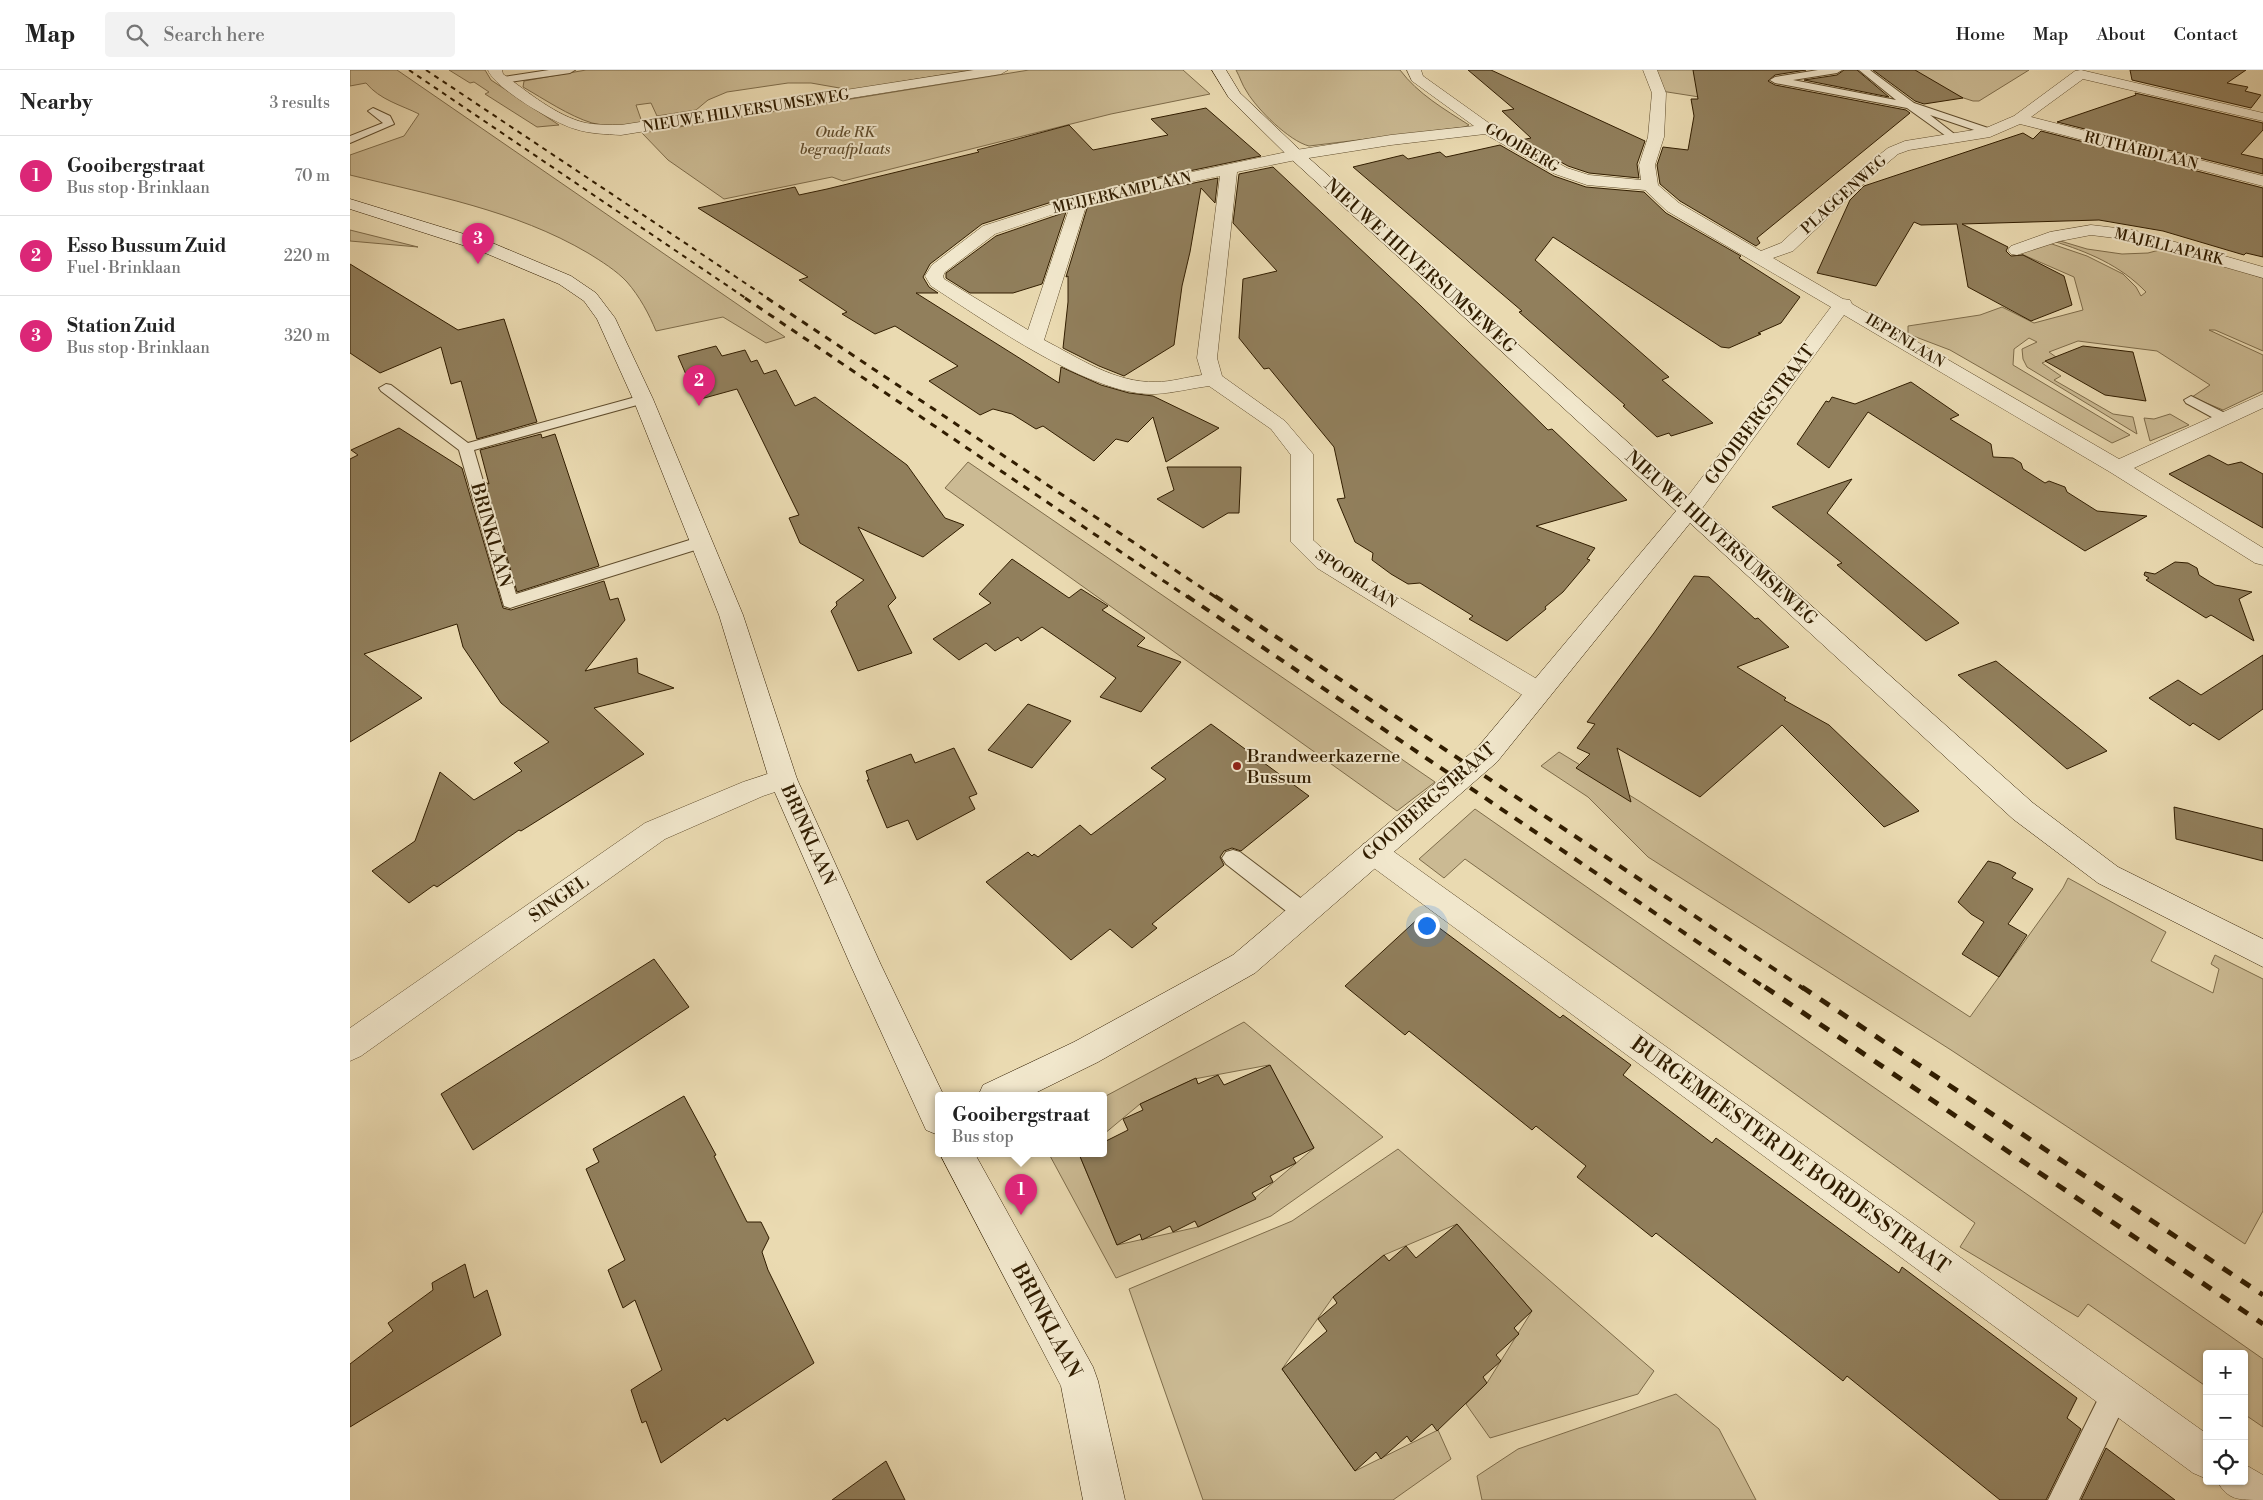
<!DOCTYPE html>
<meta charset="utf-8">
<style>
:root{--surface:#fff;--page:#f2f2f2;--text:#222;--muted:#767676;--line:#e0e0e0;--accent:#db2777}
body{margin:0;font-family:"Libre Bodoni",serif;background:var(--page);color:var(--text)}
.controls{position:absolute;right:15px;bottom:15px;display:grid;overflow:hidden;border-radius:5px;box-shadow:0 1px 4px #0004}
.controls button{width:45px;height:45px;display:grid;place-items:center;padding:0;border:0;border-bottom:1px solid var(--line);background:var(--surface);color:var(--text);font:25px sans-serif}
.you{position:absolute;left:1076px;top:855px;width:18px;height:18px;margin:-12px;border:4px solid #fff;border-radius:50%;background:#1a73e8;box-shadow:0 0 0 8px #1a73e833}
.badge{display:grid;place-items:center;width:32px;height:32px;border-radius:50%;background:var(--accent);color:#fff;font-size:16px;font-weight:700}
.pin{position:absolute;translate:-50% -41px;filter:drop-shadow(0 1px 2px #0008)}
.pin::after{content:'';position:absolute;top:26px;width:18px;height:15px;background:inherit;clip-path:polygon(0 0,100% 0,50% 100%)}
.popup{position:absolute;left:585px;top:1022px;width:172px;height:65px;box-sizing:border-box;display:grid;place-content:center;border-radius:5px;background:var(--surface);filter:drop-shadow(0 1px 4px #0005);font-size:16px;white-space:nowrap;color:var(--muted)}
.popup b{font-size:19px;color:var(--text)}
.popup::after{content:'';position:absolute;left:50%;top:100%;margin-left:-10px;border:10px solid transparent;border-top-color:var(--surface)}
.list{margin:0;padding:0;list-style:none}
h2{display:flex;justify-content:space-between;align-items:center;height:65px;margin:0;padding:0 20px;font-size:21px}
h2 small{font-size:16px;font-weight:400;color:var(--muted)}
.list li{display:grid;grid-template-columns:32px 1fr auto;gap:15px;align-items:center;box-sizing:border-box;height:80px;padding:0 20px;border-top:1px solid var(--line)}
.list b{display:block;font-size:19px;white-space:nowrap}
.list p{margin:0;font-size:16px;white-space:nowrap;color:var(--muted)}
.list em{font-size:16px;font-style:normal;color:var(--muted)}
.icon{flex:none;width:28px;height:28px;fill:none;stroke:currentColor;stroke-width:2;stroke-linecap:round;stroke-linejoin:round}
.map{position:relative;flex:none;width:1913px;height:1430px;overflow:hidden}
header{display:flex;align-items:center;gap:30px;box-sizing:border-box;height:70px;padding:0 25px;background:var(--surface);border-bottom:1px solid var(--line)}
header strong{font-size:24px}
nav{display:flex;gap:28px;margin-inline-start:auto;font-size:18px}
.search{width:350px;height:45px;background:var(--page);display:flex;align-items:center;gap:12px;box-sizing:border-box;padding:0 18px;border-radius:5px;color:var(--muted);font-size:19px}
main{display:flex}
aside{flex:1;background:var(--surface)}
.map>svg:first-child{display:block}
.green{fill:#cbba93;stroke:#7e6c4a}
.building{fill:#917f5c;stroke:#311d00}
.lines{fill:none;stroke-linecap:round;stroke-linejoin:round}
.lane-casing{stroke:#5f4c2c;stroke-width:2}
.street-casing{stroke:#5f4c2c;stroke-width:1}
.secondary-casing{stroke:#311d00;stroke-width:1}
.lane{fill:#f1e7cc;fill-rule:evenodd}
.street{fill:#f1e7cc;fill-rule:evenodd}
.secondary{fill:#f1e7cc;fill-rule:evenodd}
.rail-far3{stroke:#311d00;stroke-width:2;stroke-dasharray:5 5;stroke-linecap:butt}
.rail-far2{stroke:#311d00;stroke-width:3;stroke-dasharray:7 7;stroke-linecap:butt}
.rail-far1{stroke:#311d00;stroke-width:4;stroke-dasharray:9 9;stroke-linecap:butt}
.rail{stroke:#311d00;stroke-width:5;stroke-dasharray:11 11;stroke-linecap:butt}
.poi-dot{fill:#8f2418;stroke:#f1e7cc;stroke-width:2}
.labels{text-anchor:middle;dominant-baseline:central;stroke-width:4;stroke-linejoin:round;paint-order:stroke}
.far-street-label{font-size:15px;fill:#311d00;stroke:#f1e7cc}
.far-park-label{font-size:15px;font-style:italic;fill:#5f4c2c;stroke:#f1e7cc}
.street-label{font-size:18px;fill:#311d00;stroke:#f1e7cc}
.poi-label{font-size:18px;fill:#311d00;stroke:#f1e7cc;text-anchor:start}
.near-street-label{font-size:21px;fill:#311d00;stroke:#f1e7cc}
</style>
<header>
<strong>Map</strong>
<div class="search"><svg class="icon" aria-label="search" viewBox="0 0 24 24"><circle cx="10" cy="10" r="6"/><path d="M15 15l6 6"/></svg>Search here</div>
<nav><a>Home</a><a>Map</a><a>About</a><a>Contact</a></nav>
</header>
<main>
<aside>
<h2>Nearby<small>3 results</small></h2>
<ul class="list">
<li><span class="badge">1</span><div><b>Gooibergstraat</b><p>Bus stop · Brinklaan</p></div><em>70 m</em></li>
<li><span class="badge">2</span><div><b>Esso Bussum Zuid</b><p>Fuel · Brinklaan</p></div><em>220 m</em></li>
<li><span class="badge">3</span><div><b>Station Zuid</b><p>Bus stop · Brinklaan</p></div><em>320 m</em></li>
</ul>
</aside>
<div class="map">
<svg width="1913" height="1430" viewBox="0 0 1913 1430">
<rect width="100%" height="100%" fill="#eadab1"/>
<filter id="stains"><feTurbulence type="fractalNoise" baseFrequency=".004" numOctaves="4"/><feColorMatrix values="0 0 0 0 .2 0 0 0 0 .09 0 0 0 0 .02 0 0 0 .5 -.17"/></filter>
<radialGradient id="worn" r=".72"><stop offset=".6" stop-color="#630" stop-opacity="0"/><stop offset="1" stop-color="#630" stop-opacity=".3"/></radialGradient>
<g class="green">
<path d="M 0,0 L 47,0 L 435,267 L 416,273 L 373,247 L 306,261 C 299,244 290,227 277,212 C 267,201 251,191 238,183 C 165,140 81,125 0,105 L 0,85 L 54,66 L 69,44 C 51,35 30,30 16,13 L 0,16 Z"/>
<polygon points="99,0 135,0 141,10 209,55 187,57 135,24 139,22 124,12 120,13"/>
<path d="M 236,0 L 621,0 L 501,20 L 461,13 L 438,13 L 377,22 L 358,30 L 346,40 L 307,46 L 301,33 L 286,35 L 293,55 C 277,56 259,57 242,53 C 219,46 194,29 173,17 L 174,11 Z"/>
<polygon points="679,0 833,0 860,24 761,44 493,111 482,107 374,129 318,90 292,63"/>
<path d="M 886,0 L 1050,0 C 1068,24 1094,39 1119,55 L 1115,57 L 959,76 C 939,71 907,39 897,22 C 892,15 890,7 886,0 Z"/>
<polygon points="1306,0 1427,0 1394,34 1311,21"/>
<polygon points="1526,0 1679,0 1629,31 1623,31"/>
<polygon points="0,160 68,177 0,171"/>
<path d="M 1707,170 L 1737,179 L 1772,184 L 1798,183 L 1817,178 L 1913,208 L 1913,281 L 1865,260 L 1859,260 L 1913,285 L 1913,321 L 1873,340 L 1842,327 L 1860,315 L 1807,281 L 1728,271 L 1699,282 L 1706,287 L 1692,293 L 1711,306 L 1704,310 L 1763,344 L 1783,347 L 1787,364 L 1677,297 L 1673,289 L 1672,279 L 1687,272 L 1679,268 L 1664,279 L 1663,295 L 1780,365 L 1762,373 L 1600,280 L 1558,264 L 1558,256 L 1630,245 L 1652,237 L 1684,253 L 1733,240 L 1724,207 L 1669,183 L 1699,173 L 1737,186 L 1773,204 L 1786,217 L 1791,226 L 1796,222 C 1770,195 1738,182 1703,171 Z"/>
<polygon points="1820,344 1839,355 1800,371 1794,348 1804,349"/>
<polygon points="618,392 1085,712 1047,741 595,418"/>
<polygon points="1209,682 1289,731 1620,947 1713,818 1718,808 1816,862 1801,891 1863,923 1869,899 1861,894 1865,885 1913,909 1913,1141 1895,1174 1601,980 1298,787 1238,727 1191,696"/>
<polygon points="1125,739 1913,1289 1913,1357 1894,1344 1894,1284 1857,1284 1857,1317 1738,1234 1728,1247 1610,1177 1625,1153 1356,960 1115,789 1094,808 1069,789"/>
<polygon points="894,952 1033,1067 921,1146 766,1208 699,1084 729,1084 767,1175 848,1157 905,1128 964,1078 919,995 844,1009 790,1034 754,1064 754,1027"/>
<polygon points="1048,1079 1304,1301 1288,1324 1140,1368 1116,1334 1137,1313 1182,1241 1107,1154 1034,1185 983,1227 932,1299 1005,1401 1088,1360 1101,1389 1043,1430 853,1430 779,1219 942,1151"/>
<polygon points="1326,1324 1369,1359 1406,1430 1132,1430 1127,1406 1168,1379"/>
</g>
<g class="building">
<polygon points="1118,0 1141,0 1295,71 1287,94 1289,108 1239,103 1218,96 1171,70 1181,68 1152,41 1164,39"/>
<polygon points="1343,0 1456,0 1425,5 1418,11 1425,15 1556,40 1560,43 1407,168 1410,173 1406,176 1330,131 1310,114 1307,95 1313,77 1338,80 1344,46 1341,29 1348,29"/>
<polygon points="1494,0 1507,0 1539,27 1454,10 1487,5"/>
<polygon points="1523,0 1565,0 1613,28 1574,34 1565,31"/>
<polygon points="1780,0 1896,0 1877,13 1898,17 1895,21 1911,25 1901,38 1782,10"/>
<polygon points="1785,23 1913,53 1913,60 1891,84 1913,89 1913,104 1707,52 1786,25"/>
<polygon points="856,38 911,86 724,125 632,154 580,194 573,207 579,217 588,223 566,223 709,313 711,297 751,315 779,323 803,326 869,358 816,392 803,347 778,372 766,369 744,391 693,356 686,359 662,344 643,339 630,345 579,311 608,296 545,256 525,264 492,244 497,242 449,210 458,207 348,138 445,117 449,125 477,119 629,82 627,80 719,55 743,80 818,65 801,49"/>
<polygon points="1691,61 1913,118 1913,187 1896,183 1894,185 1813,161 1749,150 1612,154 1658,177 1656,181 1661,186 1673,185 1714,206 1722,235 1681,251 1618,217 1607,154 1571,155 1564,152 1526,216 1467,203 1500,130 1514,116 1673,63 1683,69"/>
<polygon points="1150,75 1204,106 1236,117 1294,122 1316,143 1391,186 1389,188 1450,227 1431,253 1408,263 1411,264 1379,278 1371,277 1203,167 1185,190 1319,307 1312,310 1363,353 1321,366 1319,363 1307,367 1273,336 1275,335 1169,242 1172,241 1003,97 1053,85 1058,89 1090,82 1096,87"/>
<polygon points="923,97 1071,236 1198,360 1202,359 1277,430 1186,456 1245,478 1237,489 1240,490 1213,522 1195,537 1196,539 1157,571 1119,549 1123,546 1070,513 1058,514 1041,504 1022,490 1023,483 1005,472 987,429 995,428 984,377 919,298 914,299 889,268 893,209 927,201 883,153 889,104"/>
<polygon points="868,108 865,133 851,118 840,182 832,216 824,275 774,306 749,296 713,278 718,232 718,206 716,207 738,135"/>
<polygon points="716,142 692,214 663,223 620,223 596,208 596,203 646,166"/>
<polygon points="0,194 108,260 154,249 187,352 127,369 111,311 101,314 91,277 30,303 0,283"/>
<polygon points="366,276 372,286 395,280 401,292 407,290 414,304 426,300 445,336 465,327 557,395 595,448 614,455 573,487 508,457 546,528 538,536 562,583 508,601 481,541 487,535 486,532 514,510 450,473 439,448 449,445 387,319 347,330 328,286"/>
<polygon points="1733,276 1783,282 1796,331 1755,325 1695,291"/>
<polygon points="1561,312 1609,345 1600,349 1641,374 1643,387 1663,388 1671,393 1673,399 1695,413 1699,411 1715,417 1717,422 1747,441 1797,446 1735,481 1518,342 1479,398 1447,374 1476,331 1479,332 1482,327 1505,334"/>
<polygon points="49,358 112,398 153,538 161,540 254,511 260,530 268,528 275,550 235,601 287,588 288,603 324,618 244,638 294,684 171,761 169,760 87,817 84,815 59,833 22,801 65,771 90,702 124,730 172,701 164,693 199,672 151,633 113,577 107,554 14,584 72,628 0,672 0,389 8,385 1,380"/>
<polygon points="191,364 192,368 205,364 249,496 167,522 135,412 139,414 130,380"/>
<polygon points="1859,385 1878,395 1891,392 1913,404 1913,458 1819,404"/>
<polygon points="817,397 891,397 889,443 878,443 853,458 807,429 824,420"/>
<polygon points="1502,409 1477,443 1609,553 1576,571 1487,495 1492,493 1422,437"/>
<polygon points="662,489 719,528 731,519 758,536 752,540 795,568 787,576 831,592 791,642 750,627 766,608 692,557 671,571 668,567 645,581 636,573 609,590 583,569 641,533 629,524"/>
<polygon points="1825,492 1838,493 1847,498 1849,505 1865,515 1902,522 1889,529 1904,571 1861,545 1856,548 1796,510 1799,508 1794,505 1795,502 1805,504"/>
<polygon points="1344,506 1359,507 1405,549 1408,548 1439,577 1387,597 1436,628 1434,630 1479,655 1569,741 1534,757 1432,655 1350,727 1267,678 1281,732 1226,698 1240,684 1227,678 1245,654 1237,652 1304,563"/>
<polygon points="1913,585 1913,639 1869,670 1843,653 1840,656 1799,628 1828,610 1851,625"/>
<polygon points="1646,591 1757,681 1717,699 1608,605"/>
<polygon points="678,634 721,651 682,698 638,680"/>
<polygon points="861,654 959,726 891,781 882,778 874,781 870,787 874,795 802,854 807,858 782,878 760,859 721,890 636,812 678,782 682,786 684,784 688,787 730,755 741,765 816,709 801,698"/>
<polygon points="604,678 627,724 619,727 625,739 567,770 558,750 537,758 517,710 519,710 516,701 561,684 565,693"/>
<polygon points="1824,737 1913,759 1913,791 1826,769"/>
<polygon points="1638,791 1649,794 1666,803 1662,808 1683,819 1658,854 1677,865 1649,907 1612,884 1634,852 1621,844 1608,832"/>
<polygon points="1072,845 1210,948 1213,945 1281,995 1273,1005 1362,1073 1366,1068 1549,1203 1552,1197 1727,1328 1717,1348 1731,1359 1696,1430 1650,1430 1497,1306 1493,1311 1306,1163 1302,1167 1227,1107 1236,1096 1186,1056 1182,1060 1059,961 1055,965 995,916"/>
<polygon points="304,889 339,937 123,1080 91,1024"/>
<polygon points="920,995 964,1078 943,1088 946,1093 920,1106 923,1112 902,1123 906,1129 848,1157 845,1151 823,1162 820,1156 792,1170 790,1164 767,1175 729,1084 754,1084 754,1072 778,1060 773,1049 793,1040 790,1034 846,1008 848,1014 868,1005 874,1015"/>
<polygon points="334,1026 366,1085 364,1086 397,1152 411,1152 419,1168 412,1182 418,1200 464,1293 377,1351 375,1348 311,1393 296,1351 292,1353 281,1320 312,1300 285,1230 273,1238 258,1200 275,1190 236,1099 249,1092 243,1079"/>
<polygon points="1107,1154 1182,1241 1164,1258 1169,1264 1146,1285 1151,1291 1133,1307 1137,1313 1087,1361 1082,1354 1061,1372 1057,1366 1031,1389 1026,1382 1005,1401 932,1299 977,1261 968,1249 987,1233 983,1227 1034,1185 1039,1191 1056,1176 1066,1188"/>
<polygon points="115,1194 124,1228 137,1220 151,1265 0,1357 0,1294 43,1261 38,1253 83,1220 82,1213"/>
<polygon points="1756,1378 1825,1430 1731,1430"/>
<polygon points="536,1391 555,1430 482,1430"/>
</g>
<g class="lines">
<g class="lane-casing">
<g id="lane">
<polygon points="199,0 225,0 220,3 153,13 148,10 153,7"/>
<polygon points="1468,0 1492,0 1487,3 1443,10 1546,30 1509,0 1520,0 1564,33 1644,60 1646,62 1644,64 1636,64 1580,45 1607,66 1609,68 1603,71 1557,38 1425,13 1420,10 1425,7"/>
<polygon points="23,38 40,46 44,54 0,73 0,66 33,53 18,41"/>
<polygon points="36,314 41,315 118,373 293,325 300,329 298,332 124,380 166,524 346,468 358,468 360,472 358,476 166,536 160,538 154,536 109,380 31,321 29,318"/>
<polygon points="1841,326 1879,345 1881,348 1879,351 1869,351 1836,333 1834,330"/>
<polygon points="883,780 890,782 961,836 964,842 961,848 953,851 945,848 876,794 872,788 876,782"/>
<polygon points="1766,1309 1776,1313 1780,1323 1729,1430 1698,1430 1756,1313"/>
</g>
</g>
<g class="street-casing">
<g id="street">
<path d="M 138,0 L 152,0 L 153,4 C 178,22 206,46 236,53 C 248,55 260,55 271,55 L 624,0 L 658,0 L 651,4 L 271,65 C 256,64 240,64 225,59 C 206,54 144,18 138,0 Z"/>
<path d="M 1057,0 L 1071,0 L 1073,6 L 1143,56 L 1217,98 L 1239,105 L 1291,110 L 1289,95 L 1298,67 L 1302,23 L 1293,0 L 1307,0 L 1316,23 L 1314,67 L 1305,95 L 1308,115 L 1329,133 L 1411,181 L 1431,173 L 1510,100 L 1538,78 L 1555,71 L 1636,58 L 1664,46 L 1725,1 L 1731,0 L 1913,43 L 1913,51 L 1733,9 L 1681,47 L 1913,106 L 1913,116 L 1670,54 L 1640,67 L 1559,80 L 1548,84 L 1522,106 L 1443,181 L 1423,188 L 1493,229 L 1500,230 L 1502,234 L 1769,389 L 1913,324 L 1913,338 L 1784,398 L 1913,478 L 1913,495 L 1905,493 L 1760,402 L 1494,245 L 1348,444 L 1340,446 L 1332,444 L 1329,439 L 1332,434 L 1481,237 L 1317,141 L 1295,120 L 1237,115 L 1205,104 L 1135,64 L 1041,75 L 946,90 L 887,102 L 867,288 L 872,306 L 935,351 L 963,384 L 963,470 L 983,488 L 1197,615 L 1201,622 L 1197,629 L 1188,631 L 1179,629 L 967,498 L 941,472 L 941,385 L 921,359 L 859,316 C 842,318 824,323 806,324 C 741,327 636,251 581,216 L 575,206 L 582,195 L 633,156 L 724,127 L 946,80 L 1041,65 L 1124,56 L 1062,11 ZM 870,106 L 847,288 L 852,305 C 837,307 821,312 806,312 C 765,313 729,288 694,270 L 737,133 ZM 719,139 L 678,260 L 594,209 L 593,206 L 595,202 L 645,164 Z"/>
<polygon points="1741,155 1783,160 1913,197 1913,208 1781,170 1741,165 1710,171 1667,185 1661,184 1658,180 1661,176 1700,162"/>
<polygon points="433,699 443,702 447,709 443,716 413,726 315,769 11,986 0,991 0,958 295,753 393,712"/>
<polygon points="1023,770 1033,774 1857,1364 1857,1409 1843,1403 1013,790 1009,782 1013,774"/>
<path d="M 1894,1394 L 1913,1405 L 1913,1430 C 1887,1430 1878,1430 1867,1411 L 1894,1411 Z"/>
</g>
</g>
<g class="secondary-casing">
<g id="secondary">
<polygon points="862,0 876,0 890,23 952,82 1683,733 1768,797 1913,869 1913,897 1748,813 1663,749 1340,453 1147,692 905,903 748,992 679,1026 628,1026 633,1015 724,972 883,885 1127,678 1326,441 940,88 879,28"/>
<polygon points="0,129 140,172 221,206 246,223 265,248 303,329 393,545 447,709 531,895 594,1026 588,1026 588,1065 576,1060 501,896 419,709 369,545 283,329 247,249 234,231 209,214 128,180 0,139"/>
<polygon points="590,1084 625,1084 743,1297 748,1311 775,1430 733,1430 711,1316"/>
</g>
</g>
<use href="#lane" class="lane"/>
<use href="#street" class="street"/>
<use href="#secondary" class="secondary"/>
<g class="rail-far3">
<polyline points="59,0 397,229"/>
<polyline points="76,0 419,229"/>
</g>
<g class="rail-far2">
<polyline points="395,228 839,528"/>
<polyline points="417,228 867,528"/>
</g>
<g class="rail-far1">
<polyline points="837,526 1417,919"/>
<polyline points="865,526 1454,919"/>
</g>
<g class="rail">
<polyline points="1415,917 1913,1254"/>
<polyline points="1452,917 1913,1225"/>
</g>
</g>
<circle class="poi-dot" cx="887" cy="696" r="5"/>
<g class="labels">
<g class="far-street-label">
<text transform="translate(396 41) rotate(-9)">NIEUWE HILVERSUMSEWEG</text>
<text transform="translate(1172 78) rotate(30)">GOOIBERG</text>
<text transform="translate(1791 81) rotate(14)">RUTHARDLAAN</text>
<text transform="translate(772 123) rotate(-13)">MEIJERKAMPLAAN</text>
<text transform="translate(1494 125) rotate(-42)">PLAGGENWEG</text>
<text transform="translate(1819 177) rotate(14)">MAJELLAPARK</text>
<text transform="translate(1555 271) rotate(31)">IEPENLAAN</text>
<text transform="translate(1006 509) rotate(33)">SPOORLAAN</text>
</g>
<g class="far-park-label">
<text x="495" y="62">Oude RK<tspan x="495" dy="17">begraafplaats</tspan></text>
</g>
<g class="street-label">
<text transform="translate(1070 196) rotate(42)">NIEUWE HILVERSUMSEWEG</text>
<text transform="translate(1410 345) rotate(-53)">GOOIBERGSTRAAT</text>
<text transform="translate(141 465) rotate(74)">BRINKLAAN</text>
<text transform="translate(1371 468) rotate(42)">NIEUWE HILVERSUMSEWEG</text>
<text transform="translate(1079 732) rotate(-41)">GOOIBERGSTRAAT</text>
<text transform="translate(458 765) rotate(66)">BRINKLAAN</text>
<text transform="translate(209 829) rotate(-35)">SINGEL</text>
</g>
<g class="poi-label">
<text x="897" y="686">Brandweerkazerne<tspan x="897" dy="21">Bussum</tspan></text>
</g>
<g class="near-street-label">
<text transform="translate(1440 1086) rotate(36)">BURGEMEESTER DE BORDESSTRAAT</text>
<text transform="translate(696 1251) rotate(62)">BRINKLAAN</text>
</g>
</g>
<rect width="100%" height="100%" filter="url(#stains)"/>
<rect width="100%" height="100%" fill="url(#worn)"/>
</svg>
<div class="controls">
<button>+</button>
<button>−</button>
<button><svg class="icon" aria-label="locate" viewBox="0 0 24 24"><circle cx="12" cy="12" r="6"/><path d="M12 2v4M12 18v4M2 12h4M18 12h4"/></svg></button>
</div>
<div class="you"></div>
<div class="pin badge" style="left:671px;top:1145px">1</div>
<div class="popup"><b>Gooibergstraat</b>Bus stop</div>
<div class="pin badge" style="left:349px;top:336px">2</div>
<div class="pin badge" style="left:128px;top:194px">3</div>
</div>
</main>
